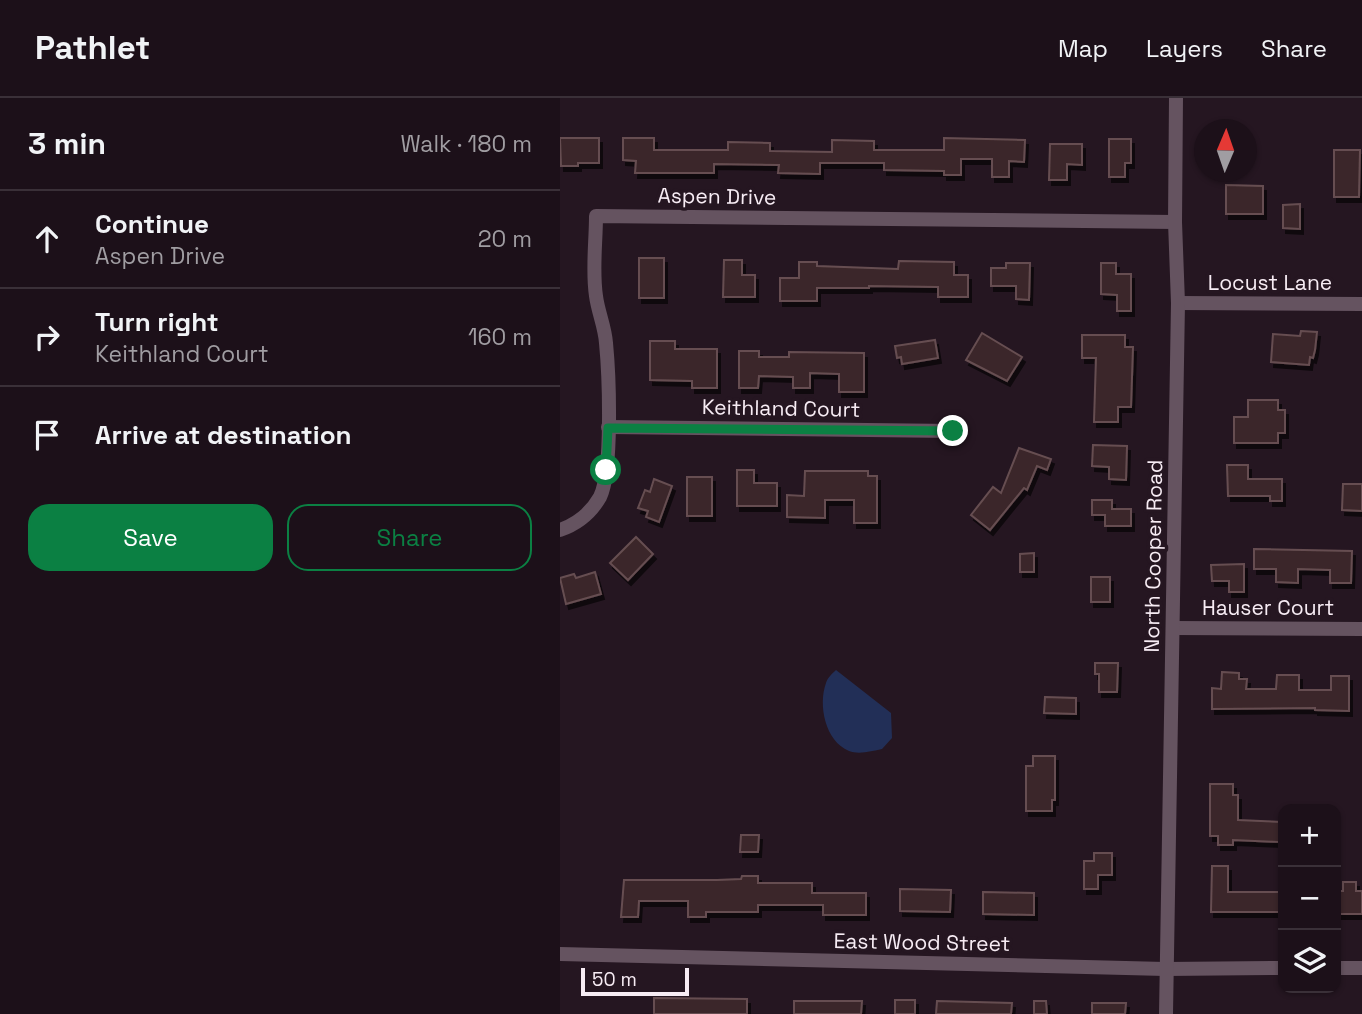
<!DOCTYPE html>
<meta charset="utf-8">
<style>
:root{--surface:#1c1019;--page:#251922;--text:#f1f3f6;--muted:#a09da2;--line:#3a3038;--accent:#0b8043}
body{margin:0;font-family:"Space Grotesk",sans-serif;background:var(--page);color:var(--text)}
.controls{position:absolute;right:21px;bottom:21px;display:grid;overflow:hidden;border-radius:14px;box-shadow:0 2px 5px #0004}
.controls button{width:63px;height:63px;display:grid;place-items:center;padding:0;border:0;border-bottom:2px solid var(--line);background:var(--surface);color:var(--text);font:35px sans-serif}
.compass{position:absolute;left:634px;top:21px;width:63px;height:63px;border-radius:50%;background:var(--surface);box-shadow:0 2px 5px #0004;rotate:2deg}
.scale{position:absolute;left:21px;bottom:18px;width:108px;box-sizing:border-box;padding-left:7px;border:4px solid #f7ecf4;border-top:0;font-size:19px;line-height:24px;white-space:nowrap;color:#f7ecf4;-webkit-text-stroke:5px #251621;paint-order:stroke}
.stop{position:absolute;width:21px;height:21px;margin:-16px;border:5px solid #0b8043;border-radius:50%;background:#fff}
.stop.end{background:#0b8043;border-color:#fff;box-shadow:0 2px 7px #0008}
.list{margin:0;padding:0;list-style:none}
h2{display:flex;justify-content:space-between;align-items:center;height:91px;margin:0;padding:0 28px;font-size:30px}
h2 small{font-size:23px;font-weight:400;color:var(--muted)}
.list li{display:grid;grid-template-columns:46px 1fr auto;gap:21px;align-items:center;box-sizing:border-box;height:98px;padding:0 28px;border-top:2px solid var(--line)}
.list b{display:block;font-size:26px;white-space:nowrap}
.list p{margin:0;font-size:23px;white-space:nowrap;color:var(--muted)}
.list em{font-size:23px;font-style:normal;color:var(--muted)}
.actions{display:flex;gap:14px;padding:21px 28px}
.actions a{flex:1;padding:16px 0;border:2px solid var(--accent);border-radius:21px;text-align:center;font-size:24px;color:var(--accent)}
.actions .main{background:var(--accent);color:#fff}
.icon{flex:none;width:38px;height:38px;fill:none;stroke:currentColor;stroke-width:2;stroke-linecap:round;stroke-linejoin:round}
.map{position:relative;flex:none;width:802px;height:916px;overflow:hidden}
header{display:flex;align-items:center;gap:42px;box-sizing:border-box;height:98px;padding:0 35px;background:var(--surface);border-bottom:2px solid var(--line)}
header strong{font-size:33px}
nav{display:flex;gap:38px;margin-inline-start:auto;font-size:24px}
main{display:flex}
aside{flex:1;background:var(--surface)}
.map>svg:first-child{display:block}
.water{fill:#222f57}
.building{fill:#3b2629;stroke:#664e51;stroke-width:2;filter:url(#shadow)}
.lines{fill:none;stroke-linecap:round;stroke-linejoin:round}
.street{stroke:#655360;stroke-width:14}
.route{stroke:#0b8043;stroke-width:9}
.labels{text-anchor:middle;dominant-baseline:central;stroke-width:7;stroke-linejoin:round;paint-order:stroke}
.street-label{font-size:21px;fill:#f7ecf4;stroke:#251621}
</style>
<header>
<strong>Pathlet</strong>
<nav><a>Map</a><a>Layers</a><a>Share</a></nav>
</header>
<main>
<aside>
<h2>3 min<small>Walk · 180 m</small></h2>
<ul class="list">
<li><svg class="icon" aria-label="ahead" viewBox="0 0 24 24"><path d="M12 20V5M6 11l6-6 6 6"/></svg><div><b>Continue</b><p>Aspen Drive</p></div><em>20 m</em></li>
<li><svg class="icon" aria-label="right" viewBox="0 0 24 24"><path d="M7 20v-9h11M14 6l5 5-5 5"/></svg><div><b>Turn right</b><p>Keithland Court</p></div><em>160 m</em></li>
<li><svg class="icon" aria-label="arrive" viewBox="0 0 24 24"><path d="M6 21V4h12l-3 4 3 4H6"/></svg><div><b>Arrive at destination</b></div></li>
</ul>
<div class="actions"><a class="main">Save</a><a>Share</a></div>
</aside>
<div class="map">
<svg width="802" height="916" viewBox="0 0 802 916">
<defs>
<filter id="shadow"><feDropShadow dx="3" dy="5" stdDeviation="0" flood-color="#0009"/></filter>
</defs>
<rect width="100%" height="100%" fill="#251621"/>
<path class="water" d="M 276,572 L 331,615 L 332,640 L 322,651 C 312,653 299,657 289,653 C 265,643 258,607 266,585 C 267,580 273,575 276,572 Z"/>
<g class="building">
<polygon points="0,40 39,40 39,65 18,65 18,68 1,68"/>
<polygon points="63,40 94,40 94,52 168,52 168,44 210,45 210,53 272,54 272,42 314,43 314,52 384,52 384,40 465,42 464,64 449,63 449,79 432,79 432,61 401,61 401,77 384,77 384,73 324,72 324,65 260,65 260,76 218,75 219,67 154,66 154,75 75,75 76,63 63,62"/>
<polygon points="549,41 571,41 571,65 565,65 565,79 549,79"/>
<polygon points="490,46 522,46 522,67 507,66 507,82 489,82"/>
<polygon points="774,52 800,52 799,99 774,99"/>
<polygon points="666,87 703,88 703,116 666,116"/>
<polygon points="740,106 740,131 723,130 723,107"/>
<rect x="79" y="160" width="25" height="40"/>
<polygon points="164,162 182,162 182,177 195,177 195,199 163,199"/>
<polygon points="339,163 394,164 394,177 408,177 408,199 378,199 378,189 309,188 309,190 257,190 257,203 220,203 220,180 239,180 239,164 257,164 257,168 338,171"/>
<polygon points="446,165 470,165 469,202 456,201 456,188 431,188 431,170 446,170"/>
<polygon points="541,165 556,165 556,176 571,176 571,213 557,213 557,197 541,196"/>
<polygon points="741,233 757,234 755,252 753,260 750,259 749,267 711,264 713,236 740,238"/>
<polygon points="422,235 462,259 447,283 406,262"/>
<polygon points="522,237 565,237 565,249 573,249 571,309 558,309 558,324 534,324 536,260 522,260"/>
<polygon points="375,242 378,260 342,266 341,259 337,260 335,248"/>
<polygon points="90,243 115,243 115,251 157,251 157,290 132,290 132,283 90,282"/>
<polygon points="179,253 199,253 199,259 229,259 229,254 304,255 304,294 279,294 279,276 250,275 250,290 233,290 233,279 199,278 198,290 179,290"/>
<polygon points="688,302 718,302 718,312 725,312 725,335 718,335 718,345 674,345 674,319 688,319"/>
<polygon points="533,347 567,348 566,382 549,381 549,369 532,368"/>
<polygon points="459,350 491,361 487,372 477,368 467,392 464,390 430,432 411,417 433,389 441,395"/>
<polygon points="667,367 688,367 688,381 722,381 722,403 710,403 710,398 668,398"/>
<polygon points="177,372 194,372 194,385 217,385 217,408 177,408"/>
<polygon points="245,373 308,373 308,378 317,378 317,425 294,425 294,402 265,402 265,420 227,419 227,397 244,398"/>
<rect x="127" y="379" width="25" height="39"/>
<polygon points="94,381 112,388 99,424 86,419 88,413 78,410 85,392 90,394"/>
<polygon points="783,386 802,386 802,413 782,412"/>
<polygon points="532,402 552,402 552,411 571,411 571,428 545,428 545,417 532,417"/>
<polygon points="76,439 93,456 68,482 50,465"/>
<polygon points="694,451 792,453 791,485 770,485 770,472 738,471 738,485 716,484 716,471 694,471"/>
<polygon points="474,455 474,474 460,474 460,456"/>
<polygon points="684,466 684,494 669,494 669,483 652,483 651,467"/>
<polygon points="35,474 41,496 6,506 0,480 14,476 16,480"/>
<rect x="531" y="479" width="19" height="25"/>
<polygon points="535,565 558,565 557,594 539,594 539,576 535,576"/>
<polygon points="662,574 679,575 679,581 687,581 686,591 716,591 717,577 739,577 739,592 771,592 771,578 789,578 789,613 755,612 755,610 652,611 652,590 661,591"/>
<polygon points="485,599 516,600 516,616 484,615"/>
<polygon points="473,658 495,658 495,702 492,702 492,713 466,713 466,668 473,668"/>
<polygon points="650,686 673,686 673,697 678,697 678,722 721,724 720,744 673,742 673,747 658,747 658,738 650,738"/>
<polygon points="181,737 199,737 198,754 180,754"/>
<polygon points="534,755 552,755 552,777 538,777 538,791 524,791 524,763 534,763"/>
<polygon points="652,768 668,768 668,794 723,794 723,814 651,814"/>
<polygon points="182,778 198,778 198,785 252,785 252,795 306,795 306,817 263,817 263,807 198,807 198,814 146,814 146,819 128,819 128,803 79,803 78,819 61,819 64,782 157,782 181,781"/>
<polygon points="783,784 796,784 796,793 802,793 802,816 776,816 776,793 783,793"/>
<polygon points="340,791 391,792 390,814 340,813"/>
<polygon points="423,794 474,795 474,817 423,816"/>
<polygon points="94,900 187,901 187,916 94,916"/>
<rect x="335" y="902" width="20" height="14"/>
<polygon points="234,903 302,903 301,916 234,916"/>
<polygon points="377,903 452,905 451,916 376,916"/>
<polygon points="474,903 486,903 487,916 474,916"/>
<polygon points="532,905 566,905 565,916 532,916"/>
</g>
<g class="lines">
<g class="street">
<polyline points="618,205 802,206"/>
<polyline points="48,329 393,333"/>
<path d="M 0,432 C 17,426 31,415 40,399 C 53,373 49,276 46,245 C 45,229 38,214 36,198 C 32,172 36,144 36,118 L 615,124"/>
<polyline points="613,530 802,531"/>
<polyline points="0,856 605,871 723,870"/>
<polyline points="776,870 802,870"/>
<polyline points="606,916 618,205 615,124 616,0"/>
</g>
</g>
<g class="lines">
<polyline class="route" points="46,372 48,330 393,333"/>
</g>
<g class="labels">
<g class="street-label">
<text transform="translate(157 98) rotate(1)">Aspen Drive</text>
<text x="710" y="184">Locust Lane</text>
<text transform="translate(221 310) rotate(1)">Keithland Court</text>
<text transform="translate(593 458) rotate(-89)">North Cooper Road</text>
<text x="708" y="509">Hauser Court</text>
<text transform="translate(362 844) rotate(1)">East Wood Street</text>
</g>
</g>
</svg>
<div class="controls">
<button>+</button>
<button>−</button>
<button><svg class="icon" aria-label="layers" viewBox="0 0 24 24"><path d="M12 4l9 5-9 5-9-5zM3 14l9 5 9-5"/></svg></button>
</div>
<svg class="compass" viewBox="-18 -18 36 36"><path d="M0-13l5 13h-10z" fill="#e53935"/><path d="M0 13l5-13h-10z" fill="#a09da2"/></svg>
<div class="scale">50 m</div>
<div class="stop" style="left:46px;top:372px"></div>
<div class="stop end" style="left:393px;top:333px"></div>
</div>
</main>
